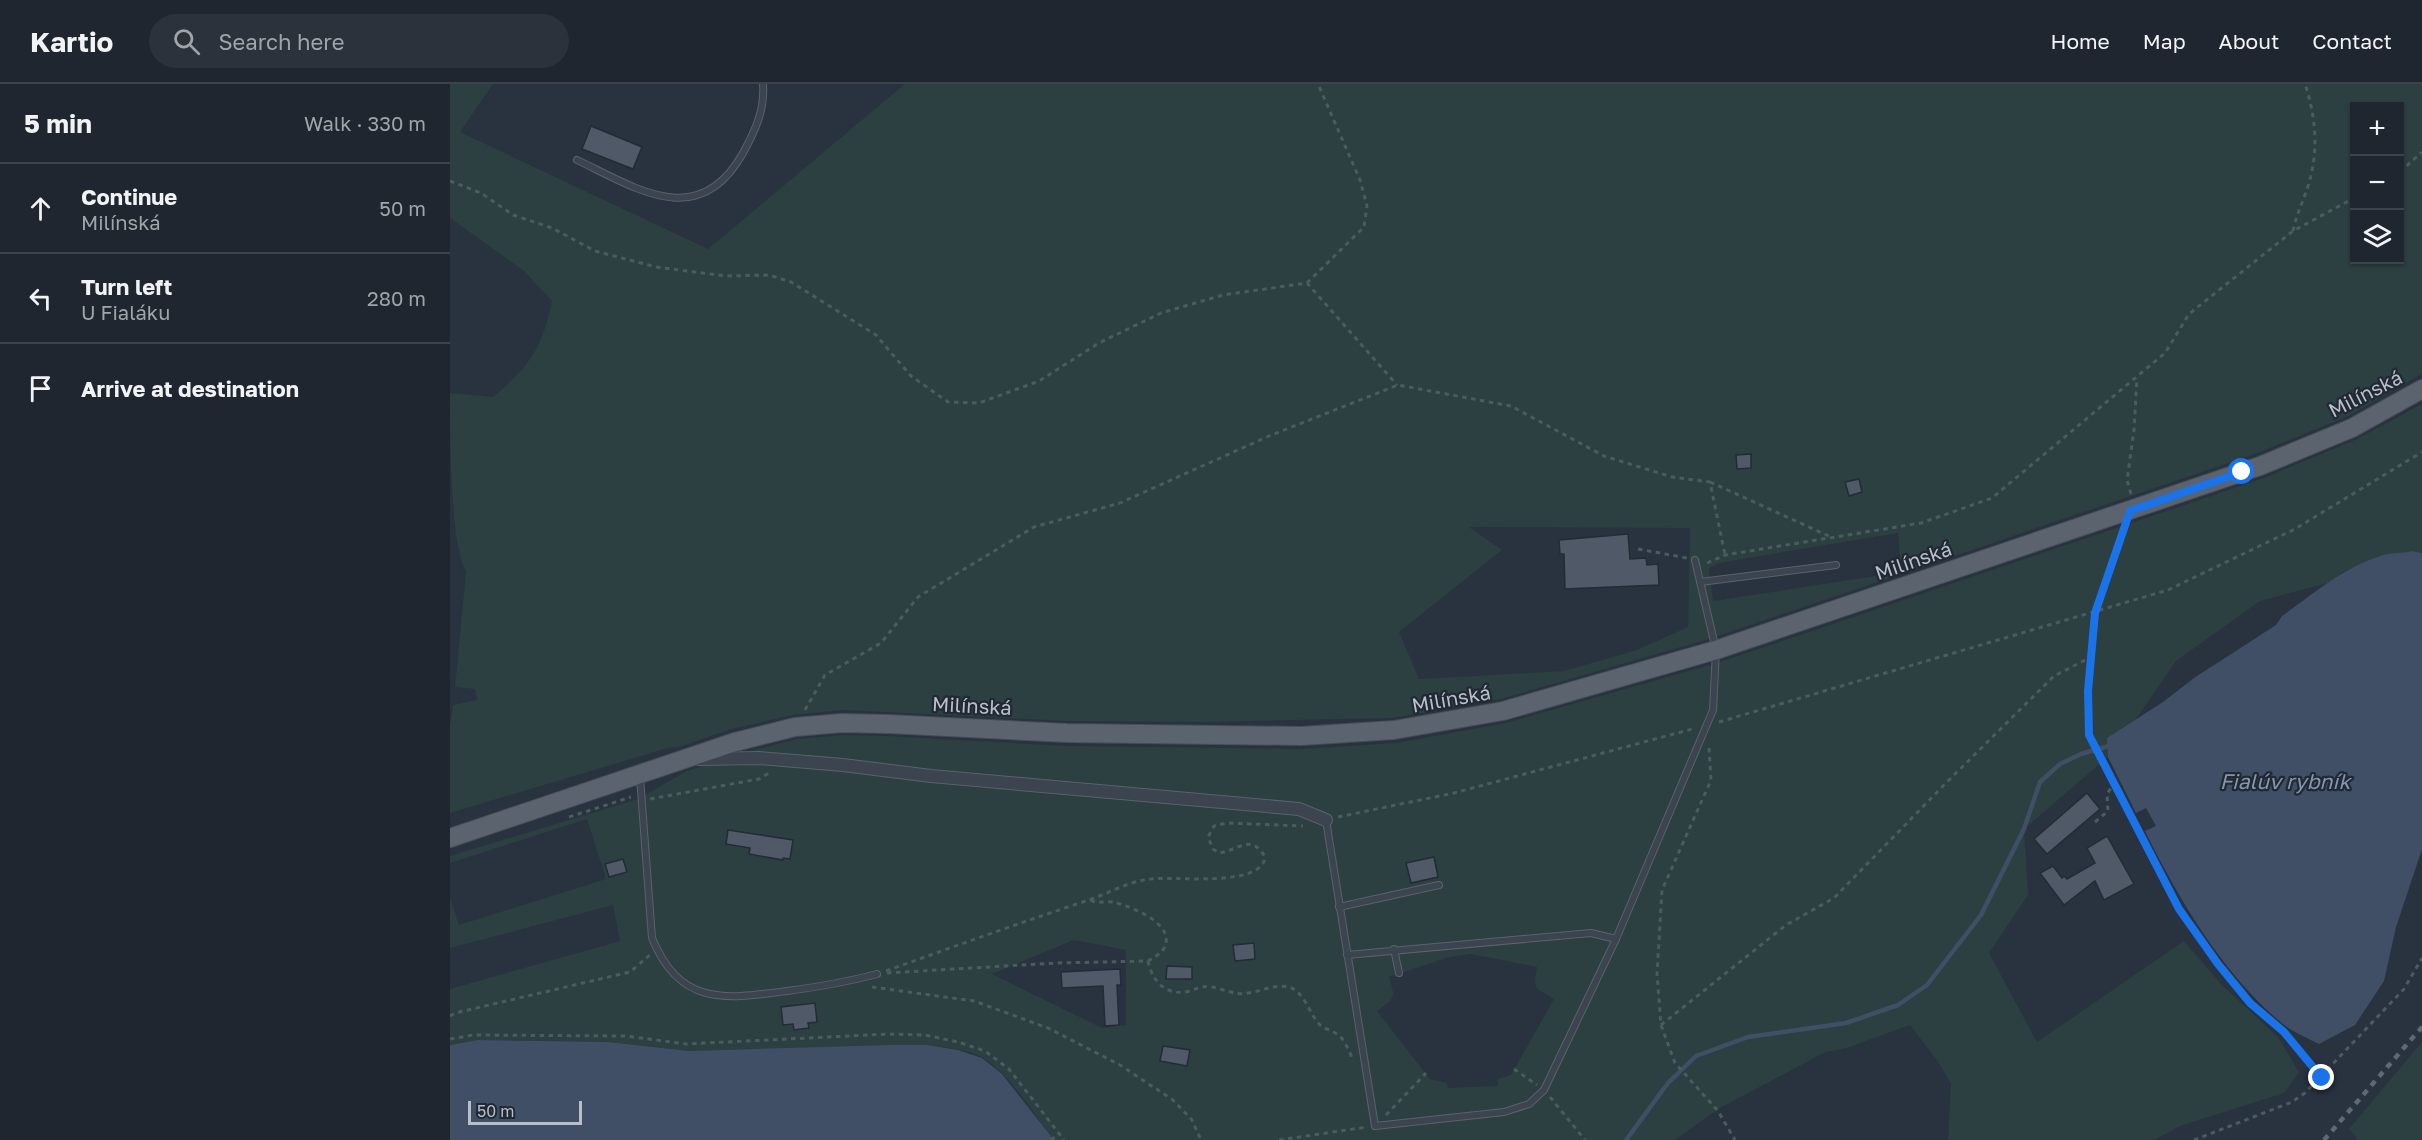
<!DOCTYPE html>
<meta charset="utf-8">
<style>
:root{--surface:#1f262f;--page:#2c323b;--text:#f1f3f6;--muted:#a1a5aa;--line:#3c434b}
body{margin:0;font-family:"Golos Text",sans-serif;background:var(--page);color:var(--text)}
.controls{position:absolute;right:18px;top:18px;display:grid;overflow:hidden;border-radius:0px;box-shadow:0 2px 4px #0004}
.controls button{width:54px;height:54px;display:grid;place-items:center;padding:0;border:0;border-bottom:2px solid var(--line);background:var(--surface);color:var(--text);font:30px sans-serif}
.scale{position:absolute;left:18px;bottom:15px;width:114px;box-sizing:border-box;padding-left:6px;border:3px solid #b9bfc9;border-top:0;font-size:16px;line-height:21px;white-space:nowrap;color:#b9bfc9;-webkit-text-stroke:4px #212934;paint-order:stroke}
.stop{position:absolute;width:18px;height:18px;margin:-14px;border:4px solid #1a73e8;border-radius:50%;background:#fff}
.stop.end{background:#1a73e8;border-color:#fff;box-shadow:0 2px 6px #0008}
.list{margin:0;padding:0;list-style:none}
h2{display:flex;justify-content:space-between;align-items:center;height:78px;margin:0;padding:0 24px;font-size:26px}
h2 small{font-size:20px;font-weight:400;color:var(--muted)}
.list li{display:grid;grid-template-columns:39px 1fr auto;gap:18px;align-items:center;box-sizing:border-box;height:90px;padding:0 24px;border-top:2px solid var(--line)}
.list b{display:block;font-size:22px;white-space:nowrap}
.list p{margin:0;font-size:20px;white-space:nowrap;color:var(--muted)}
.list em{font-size:20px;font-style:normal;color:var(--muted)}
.icon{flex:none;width:33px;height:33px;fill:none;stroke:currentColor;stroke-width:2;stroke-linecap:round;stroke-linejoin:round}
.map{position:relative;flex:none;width:1972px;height:1056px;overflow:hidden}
header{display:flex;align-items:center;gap:36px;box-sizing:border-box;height:84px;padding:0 30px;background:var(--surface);border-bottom:2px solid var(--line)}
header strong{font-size:28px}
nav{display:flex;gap:33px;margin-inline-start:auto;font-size:21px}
.search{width:420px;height:54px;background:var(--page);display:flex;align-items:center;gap:15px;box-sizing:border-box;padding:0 21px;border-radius:33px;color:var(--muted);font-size:22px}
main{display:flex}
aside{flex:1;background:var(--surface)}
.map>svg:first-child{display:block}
.green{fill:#2c3f41;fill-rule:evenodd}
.water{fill:#404f66}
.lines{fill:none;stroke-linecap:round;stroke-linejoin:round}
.stream{stroke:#404f66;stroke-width:4.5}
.building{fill:#4f5967;stroke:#232b36;stroke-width:1.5}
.lane-casing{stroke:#5a626c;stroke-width:8}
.street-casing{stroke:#5a626c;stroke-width:14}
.primary-casing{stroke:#464d58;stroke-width:20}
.path{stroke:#4b5c5f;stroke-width:3;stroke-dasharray:4.5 4.5;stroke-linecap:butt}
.lane{stroke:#3c444f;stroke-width:6}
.street{stroke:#3c444f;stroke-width:12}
.primary{stroke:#5b636f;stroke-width:18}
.rail{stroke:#5f6875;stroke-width:4.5;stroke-dasharray:6 6;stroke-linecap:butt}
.route{stroke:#1a73e8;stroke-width:8}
.labels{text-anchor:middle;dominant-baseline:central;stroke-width:4.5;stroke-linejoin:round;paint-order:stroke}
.street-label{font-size:20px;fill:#b9bfc9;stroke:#212934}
.water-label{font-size:21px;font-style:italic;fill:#8495ad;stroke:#212934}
</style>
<header>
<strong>Kartio</strong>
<div class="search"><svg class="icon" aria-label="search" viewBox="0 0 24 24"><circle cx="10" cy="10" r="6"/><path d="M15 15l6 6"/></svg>Search here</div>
<nav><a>Home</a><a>Map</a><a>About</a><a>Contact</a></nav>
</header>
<main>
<aside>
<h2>5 min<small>Walk · 330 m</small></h2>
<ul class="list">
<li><svg class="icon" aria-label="ahead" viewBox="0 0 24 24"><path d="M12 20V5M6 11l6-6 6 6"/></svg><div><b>Continue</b><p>Milínská</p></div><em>50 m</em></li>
<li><svg class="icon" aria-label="left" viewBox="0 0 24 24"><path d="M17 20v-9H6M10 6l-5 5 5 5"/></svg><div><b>Turn left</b><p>U Fialáku</p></div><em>280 m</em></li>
<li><svg class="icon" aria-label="arrive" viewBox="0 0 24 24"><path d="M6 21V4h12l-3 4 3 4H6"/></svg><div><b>Arrive at destination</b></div></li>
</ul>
</aside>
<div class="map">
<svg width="1972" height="1056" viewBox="0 0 1972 1056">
<rect width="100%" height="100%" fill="#29323f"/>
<g class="green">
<path d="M 0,0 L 43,0 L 10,48 L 258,165 L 455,0 L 1972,0 L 1972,290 L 1896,333 L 1805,370 L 1262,554 L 1051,615 L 943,634 L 752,638 L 617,637 L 392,626 L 343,631 L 282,645 L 229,663 L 218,664 L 0,729 L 0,642 L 3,621 L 27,616 L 25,605 L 5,603 L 16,487 C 0,462 0,347 0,309 L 43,313 C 80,282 92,264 102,217 L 74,187 L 0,134 ZM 1904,22 L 1950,22 L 1950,176 L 1904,176 ZM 1019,443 L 1240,444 L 1238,543 L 1187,566 L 1114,587 L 969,595 L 949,548 L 1052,466 ZM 1448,449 L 1451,488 L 1263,517 L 1259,484 L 1269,479 Z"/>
<path d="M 1972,320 L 1972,469 L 1962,467 L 1952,470 L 1931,471 L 1894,488 L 1878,499 L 1810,517 L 1726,577 L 1686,635 L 1658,654 L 1658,673 L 1574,745 L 1578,811 L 1539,869 L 1587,958 L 1734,857 L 1772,901 L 1828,953 L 1849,988 L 1834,1009 L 1730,1042 L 1704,1056 L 1498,1056 L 1501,1000 L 1489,979 L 1460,941 L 1397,964 L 1376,968 L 1268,1025 L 1225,1056 L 604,1056 C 584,1031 560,990 533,974 C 517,965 495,964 478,961 L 239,967 L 158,958 L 28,956 L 0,961 L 0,905 L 170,857 L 163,821 L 0,864 L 0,814 L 9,841 L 156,795 L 137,735 L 0,779 L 0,772 L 188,715 L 237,687 L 289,670 L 347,655 L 393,651 L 438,652 L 616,662 L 852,665 L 946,659 L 1056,639 L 1270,578 L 1814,394 L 1907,355 ZM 624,856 L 676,866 L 676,941 L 652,944 L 542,890 ZM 1021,870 L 1087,883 C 1083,906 1084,903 1104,915 L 1061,991 L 1048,995 L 1048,1002 L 998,1004 L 997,999 L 980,995 L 927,927 C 945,913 946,915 939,893 L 1000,873 Z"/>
<polygon points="1972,958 1972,1056 1908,1056 1899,1045"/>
</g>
<g class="water">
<path d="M 1962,467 L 1972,469 L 1972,765 L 1946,843 L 1934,897 L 1905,941 L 1869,960 C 1857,954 1843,948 1833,940 C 1774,892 1728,814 1695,747 L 1706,742 L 1696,724 L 1686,729 L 1658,673 L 1657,654 L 1713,618 L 1744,594 L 1826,541 L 1832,532 C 1863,510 1893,484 1930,472 C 1940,468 1952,470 1962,467 Z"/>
<polygon points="28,956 158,958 239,967 441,961 477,961 508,966 532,974 552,990 604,1056 0,1056 0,961"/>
</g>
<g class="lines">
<polyline class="stream" points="1176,1056 1218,999 1246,972 1298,953 1396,939 1448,921 1477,901 1531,831 1574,745 1590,698 1610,680 1631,670 1662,661"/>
</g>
<g class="building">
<polygon points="141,42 192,63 183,85 132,65"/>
<polygon points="1301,370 1301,384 1287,385 1286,371"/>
<polygon points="1409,395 1412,408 1399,412 1395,398"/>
<polygon points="1178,450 1180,475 1196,474 1197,481 1208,480 1209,501 1115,505 1114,470 1110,470 1109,456"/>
<polygon points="1637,709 1650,725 1597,770 1584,755"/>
<polygon points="278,746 343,756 340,775 333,774 333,776 299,770 300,764 276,760"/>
<polygon points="1657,752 1684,800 1654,816 1645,797 1614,821 1590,789 1603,782 1612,794 1614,792 1617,795 1645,779 1637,764"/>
<polygon points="984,773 988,793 961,799 956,779"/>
<polygon points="173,775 177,788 159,793 155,780"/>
<polygon points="804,859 805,875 785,877 783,861"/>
<polygon points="717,882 742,883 742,895 716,895"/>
<polygon points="670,885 671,901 667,901 669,941 655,942 653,902 612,904 611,888"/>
<polygon points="365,919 367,938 358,939 359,944 344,946 343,940 333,941 331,923"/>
<polygon points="713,962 740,966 737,982 710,977"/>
</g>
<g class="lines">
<g class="lane-casing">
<g id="lane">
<path d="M 127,76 C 186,104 249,148 293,69 C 305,47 315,26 313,0"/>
<polyline points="1250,498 1386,481"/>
<path d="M 190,693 L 202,854 C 230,923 276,915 337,907 C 368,903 397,898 427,890"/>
<polyline points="876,736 925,1042 1054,1028 1079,1020 1094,1006 1166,855 1263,626 1266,566 1245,476"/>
<polyline points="889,823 989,801"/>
<polyline points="944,865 949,889"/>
<polyline points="897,871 1141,849 1166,855"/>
</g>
</g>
<g class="street-casing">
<polyline id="street" points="249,675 309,674 393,681 481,692 849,725 876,736"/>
</g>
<g class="primary-casing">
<polyline id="primary" points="0,754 285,658 345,643 392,639 438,640 617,649 851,652 944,646 1053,627 1266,566 1810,382 1902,344 1972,305"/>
</g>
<g class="path">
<polyline points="1950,88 1972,68"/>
<polyline points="0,97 31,109 63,131 102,144 145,167 206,183 276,192 319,191 341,198 426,251 461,292 498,318 529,319 589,297 649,259 711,229 773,211 857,199 947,301"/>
<path d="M 1843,147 C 1846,131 1853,118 1858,102 C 1869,68 1866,33 1855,0"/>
<polyline points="857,199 914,143 917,122 910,96 868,0"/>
<polyline points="1260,398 1381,453"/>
<polyline points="1681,410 1677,396 1684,346 1687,294"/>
<polyline points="1674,446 1645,529 1638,607 1639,652 1641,658 1729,825 1768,880 1800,919 1834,948 1872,994"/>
<polyline points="1188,465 1237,474"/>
<polyline points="1257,479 1275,471 1471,439 1542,414 1715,269 1739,230 1843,147 1904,114"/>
<polyline points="355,626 375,591 431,559 468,513 584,443 670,419 819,352 948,301 1061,322 1154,372 1222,393 1260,398 1275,471"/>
<polyline points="1269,638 1718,506 1845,445 1972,368"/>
<polyline points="1259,664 1261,696 1212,806 1207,890 1211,941 1225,979 1268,1027 1285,1056"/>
<polyline points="200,715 309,695 319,689"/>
<polyline points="119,733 181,713"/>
<polyline points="888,733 1004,709 1246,644"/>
<polyline points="1645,738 1658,727 1657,710 1663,701"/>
<path d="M 698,877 C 702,896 714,911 736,908 C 745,906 752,901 762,903 C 774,905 786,912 798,909 C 812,907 824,900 839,903 C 855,908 859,930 870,941 C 875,945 881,946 887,950 C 894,954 900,968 903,977"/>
<path d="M 436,887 C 503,863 569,839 636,817 C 658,810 678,797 701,795 C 724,792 812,804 815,773 C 801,749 789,766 769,769 L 763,765 L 758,753 L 764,742 L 777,739 L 853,742"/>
<path d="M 437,889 L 606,879 L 698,877 C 708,871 718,866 716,853 C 713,835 679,822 663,818 C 654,817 648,820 640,816"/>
<polyline points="422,903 524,917 598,944 670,981 723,1016 742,1036 751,1056"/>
<polyline points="0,932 5,929 180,888 201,870"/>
<polyline points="1211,941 1336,841 1384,814 1494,701 1604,592 1641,573"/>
<polyline points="0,955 23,951 176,952 236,960 439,950 475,951 508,958 535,967 559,985 614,1056"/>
<polyline points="1064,985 1087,1001"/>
<polyline points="1100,1013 1135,1056"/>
<polyline points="936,1031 976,989"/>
<polyline points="601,1056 609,1050"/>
<polyline points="829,1056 917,1043"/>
<polyline points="1744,1056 1842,1018 1855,1009 1954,905 1972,874"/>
</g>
<use href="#lane" class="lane"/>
<use href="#street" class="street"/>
<use href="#primary" class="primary"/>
<polyline class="rail" points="1874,1056 1972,943"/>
</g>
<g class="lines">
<polyline class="route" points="1792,388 1680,427 1645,529 1638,607 1639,651 1729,825 1768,880 1800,919 1834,948 1872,994"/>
</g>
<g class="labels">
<g class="street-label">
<text transform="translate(1915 309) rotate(-27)">Milínská</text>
<text transform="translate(1463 476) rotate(-19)">Milínská</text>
<text transform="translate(1001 614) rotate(-10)">Milínská</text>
<text transform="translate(522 621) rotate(3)">Milínská</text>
</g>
<g class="water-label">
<text x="1835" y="697">Fialúv rybník</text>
</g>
</g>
</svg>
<div class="controls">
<button>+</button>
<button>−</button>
<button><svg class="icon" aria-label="layers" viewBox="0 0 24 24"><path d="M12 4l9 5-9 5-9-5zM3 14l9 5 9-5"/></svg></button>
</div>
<div class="scale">50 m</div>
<div class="stop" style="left:1792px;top:388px"></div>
<div class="stop end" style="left:1872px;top:994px"></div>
</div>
</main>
